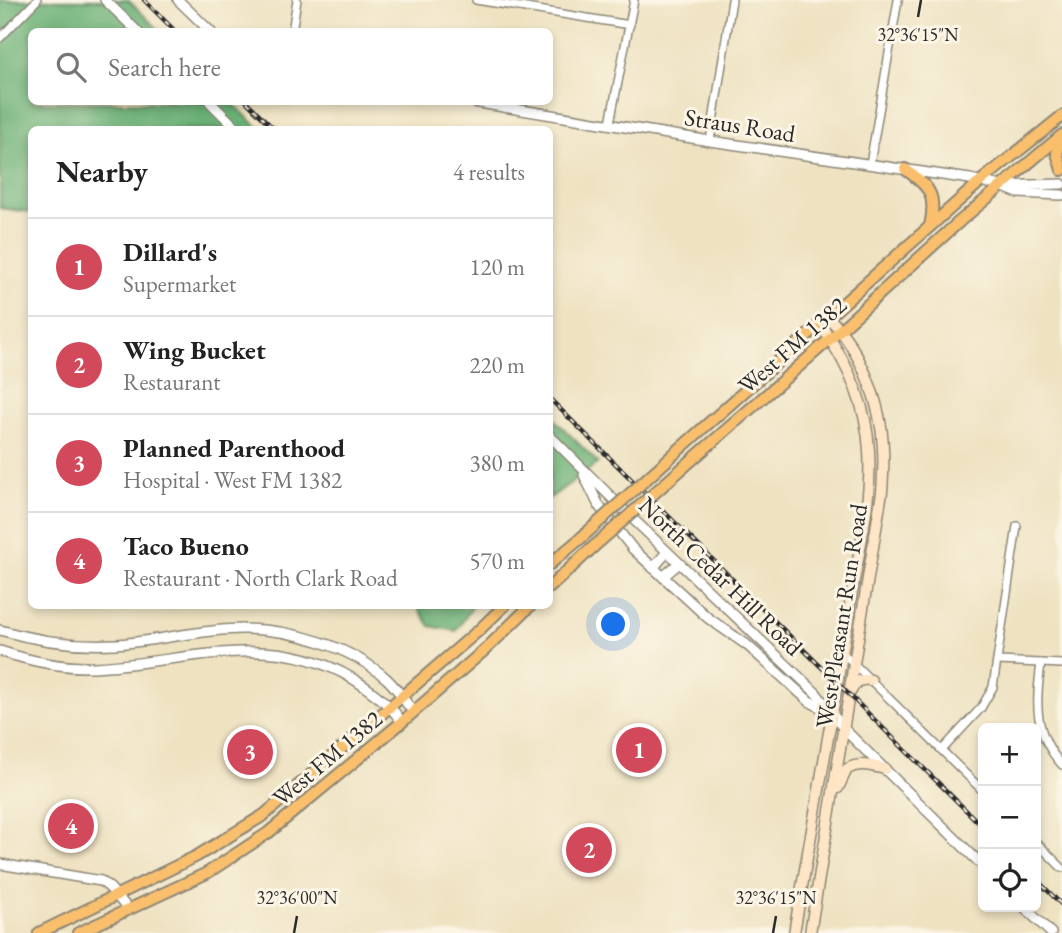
<!DOCTYPE html>
<meta charset="utf-8">
<style>
:root{--surface:#fff;--page:#f6f6f6;--text:#222;--muted:#767676;--line:#e0e0e0;--accent:#d1495b}
body{margin:0;font-family:"EB Garamond",serif;background:var(--page);color:var(--text)}
.controls{position:absolute;right:21px;bottom:21px;display:grid;overflow:hidden;border-radius:10px;box-shadow:0 4px 10px #0003}
.controls button{width:63px;height:63px;display:grid;place-items:center;padding:0;border:0;border-bottom:2px solid var(--line);background:var(--surface);color:var(--text);font:35px sans-serif}
.you{position:absolute;left:614px;top:625px;width:24px;height:24px;margin:-18px;border:5px solid #fff;border-radius:50%;background:#1a73e8;box-shadow:0 0 0 10px #1a73e833}
.badge{display:grid;place-items:center;width:46px;height:46px;border-radius:50%;background:var(--accent);color:#fff;font-size:23px;font-weight:700}
.pin{position:absolute;translate:-50% -50%;border:4px solid #fff;box-shadow:0 2px 7px #0006}
.list{margin:0;padding:0;list-style:none}
h2{display:flex;justify-content:space-between;align-items:center;height:91px;margin:0;padding:0 28px;font-size:30px}
h2 small{font-size:23px;font-weight:400;color:var(--muted)}
.list li{display:grid;grid-template-columns:46px 1fr auto;gap:21px;align-items:center;box-sizing:border-box;height:98px;padding:0 28px;border-top:2px solid var(--line)}
.list b{display:block;font-size:26px;white-space:nowrap}
.list p{margin:0;font-size:23px;white-space:nowrap;color:var(--muted)}
.list em{font-size:23px;font-style:normal;color:var(--muted)}
.icon{flex:none;width:38px;height:38px;fill:none;stroke:currentColor;stroke-width:2;stroke-linecap:round;stroke-linejoin:round}
.map{position:relative;flex:none;width:1062px;height:933px;overflow:hidden}
.search{position:absolute;background:var(--surface);box-shadow:0 4px 10px #0003;left:28px;top:28px;width:525px;height:77px;display:flex;align-items:center;gap:18px;box-sizing:border-box;padding:0 24px;border-radius:10px;color:var(--muted);font-size:26px}
.panel{position:absolute;background:var(--surface);box-shadow:0 4px 10px #0003;left:28px;top:126px;width:525px;height:483px;border-radius:10px}
.map>svg:first-child{display:block}
.forest{fill:#6ab076;stroke:#4a6e50;stroke-width:2}
.lines{fill:none;stroke-linecap:round;stroke-linejoin:round}
.minor-casing{stroke:#8c8676;stroke-width:10}
.tertiary-casing{stroke:#8c8676;stroke-width:12}
.secondary-casing{stroke:#8c8676;stroke-width:13}
.primary-casing{stroke:#8c8676;stroke-width:14}
.minor{stroke:#fff;stroke-width:7}
.tertiary{stroke:#fff;stroke-width:9}
.secondary{stroke:#fde5c5;stroke-width:10}
.primary{stroke:#f9bf6d;stroke-width:10}
.rail-casing{stroke:#2b2b2b;stroke-width:4.5}
.rail{stroke:#fcf5e5;stroke-width:2;stroke-dasharray:5;stroke-linecap:butt}
.primary-bridge-casing{stroke:#8c8676;stroke-width:14;stroke-linecap:butt}
.primary-bridge{stroke:#f9bf6d;stroke-width:10}
.ticks{fill:none;stroke:#2b2b2b;stroke-width:2.5}
.labels{text-anchor:middle;dominant-baseline:central;stroke-width:6;stroke-linejoin:round;paint-order:stroke}
.street-label{font-size:24px;fill:#2b2b2b;stroke:#fcf5e5}
.ticks-label{font-size:18px;text-anchor:middle;fill:#2b2b2b;stroke:#fcf5e5;stroke-width:6;stroke-linejoin:round;paint-order:stroke}
</style>
<div class="map">
<svg width="1062" height="933" viewBox="0 0 1062 933">
<rect width="100%" height="100%" fill="#fcf5e5"/>
<filter id="ink" filterUnits="userSpaceOnUse"><feTurbulence type="fractalNoise" baseFrequency=".0143" numOctaves="2"/><feDisplacementMap in="SourceGraphic" scale="14" xChannelSelector="R" yChannelSelector="G"/><feConvolveMatrix kernelMatrix="1 2 1 2 8 2 1 2 1" color-interpolation-filters="sRGB"/></filter>
<filter id="wash" filterUnits="userSpaceOnUse"><feTurbulence type="fractalNoise" baseFrequency=".00686" numOctaves="4" result="noise"/><feDisplacementMap in="SourceGraphic" scale="28" xChannelSelector="R" yChannelSelector="G"/><feGaussianBlur stdDeviation="1.57" result="paint"/><feColorMatrix in="noise" values="0 0 0 0 0 0 0 0 0 0 0 0 0 0 0 0 0 1.4 0 .05"/><feComposite in="paint" operator="in"/></filter>
<g filter="url(#wash)">
<rect width="100%" height="100%" fill="#eee2c1"/>
<g class="forest">
<polygon points="0,0 128,0 160,31 32,32 32,102 231,102 260,129 32,130 31,212 0,208"/>
<polygon points="550,415 598,463 550,498"/>
<polygon points="417,606 473,606 456,631 430,626"/>
</g>
</g>
<g filter="url(#ink)">
<g class="lines">
<g class="minor-casing">
<g id="minor">
<polyline points="476,0 630,25"/>
<polyline points="292,32 297,0"/>
<polyline points="0,38 37,0"/>
<polyline points="610,123 634,0"/>
<polyline points="710,141 732,0"/>
<polyline points="870,164 898,0"/>
<polyline points="843,653 983,791"/>
<polyline points="998,661 1062,664"/>
<path d="M 1041,663 C 1036,704 1033,732 1062,765"/>
<polyline points="942,750 981,708 993,687 1017,526"/>
<polyline points="1036,842 1062,868"/>
</g>
</g>
<g class="tertiary-casing">
<g id="tertiary">
<polyline points="105,0 138,32"/>
<polyline points="178,0 211,32"/>
<polyline points="210,102 238,130"/>
<polyline points="473,102 710,141 970,179 1001,186 1018,193 1062,195"/>
<polyline points="1001,186 1062,184"/>
<polyline points="550,436 633,519 816,693 844,729 983,866"/>
<polyline points="584,475 599,506 633,549 708,618 747,645 809,701 827,711"/>
<polyline points="653,568 667,552"/>
<polyline points="663,577 679,563"/>
<path d="M 0,630 C 37,641 78,646 116,644 C 158,641 201,629 243,629 C 292,629 350,646 387,679 C 397,688 405,701 413,712"/>
<path d="M 0,651 C 30,661 63,668 94,667 C 188,663 278,625 364,686 C 379,697 391,706 402,722"/>
<polyline points="0,864 101,881 110,888 128,909"/>
<polyline points="1024,907 1051,933"/>
</g>
</g>
<g class="secondary-casing">
<g id="secondary">
<path d="M 851,691 C 856,681 859,679 871,680"/>
<path d="M 838,788 L 847,769 C 861,762 871,766 885,769"/>
<path d="M 794,933 C 813,821 834,710 851,598 C 859,550 872,500 869,451 C 867,404 847,362 820,324"/>
<path d="M 810,933 L 882,492 C 883,478 884,463 883,449 C 882,404 860,348 828,317"/>
</g>
</g>
<g class="primary-casing">
<g id="primary">
<polyline points="1062,139 1057,153 1062,170"/>
<path d="M 905,169 C 930,187 937,195 930,226"/>
<polyline points="674,454 981,181 1062,116"/>
<polyline points="685,466 830,339 960,221 1062,135"/>
<polyline points="550,564 581,538"/>
<polyline points="550,587 591,549"/>
<polyline points="39,933 197,856 264,815 478,631 504,606"/>
<polyline points="78,933 207,873 268,833 402,722 488,647 530,606"/>
</g>
</g>
<use href="#minor" class="minor"/>
<use href="#tertiary" class="tertiary"/>
<use href="#secondary" class="secondary"/>
<use href="#primary" class="primary"/>
<g class="rail-casing">
<g id="rail">
<polyline points="144,0 176,32"/>
<polyline points="247,102 275,130"/>
<polyline points="550,399 983,827"/>
<polyline points="1036,879 1062,905"/>
</g>
</g>
<use href="#rail" class="rail"/>
<g class="primary-bridge-casing">
<g id="primary-bridge">
<polyline points="581,538 674,454"/>
<polyline points="591,549 685,466"/>
</g>
</g>
<use href="#primary-bridge" class="primary-bridge"/>
</g>
</g>
<path class="ticks" d="M 918,17 L 921,0M 294,933 L 297,916M 773,933 L 776,916"/>
<g class="labels">
<g class="street-label">
<text transform="translate(740 125) rotate(9)">Straus Road</text>
<text transform="translate(792 345) rotate(-41)">West FM 1382</text>
<text transform="translate(721 576) rotate(44)">North Cedar Hill Road</text>
<text transform="translate(841 616) rotate(-81)">West Pleasant Run Road</text>
<text transform="translate(327 758) rotate(-40)">West FM 1382</text>
</g>
</g>
<g class="ticks-label">
<text x="918" y="41">32°36'15"N</text>
<text x="297" y="904">32°36'00"N</text>
<text x="776" y="904">32°36'15"N</text>
</g>
</svg>
<div class="controls">
<button>+</button>
<button>−</button>
<button><svg class="icon" aria-label="locate" viewBox="0 0 24 24"><circle cx="12" cy="12" r="6"/><path d="M12 2v4M12 18v4M2 12h4M18 12h4"/></svg></button>
</div>
<div class="you"></div>
<div class="pin badge" style="left:639px;top:750px">1</div>
<div class="pin badge" style="left:589px;top:850px">2</div>
<div class="pin badge" style="left:250px;top:752px">3</div>
<div class="pin badge" style="left:71px;top:826px">4</div>
<div class="search"><svg class="icon" aria-label="search" viewBox="0 0 24 24"><circle cx="10" cy="10" r="6"/><path d="M15 15l6 6"/></svg>Search here</div>
<section class="panel">
<h2>Nearby<small>4 results</small></h2>
<ul class="list">
<li><span class="badge">1</span><div><b>Dillard's</b><p>Supermarket</p></div><em>120 m</em></li>
<li><span class="badge">2</span><div><b>Wing Bucket</b><p>Restaurant</p></div><em>220 m</em></li>
<li><span class="badge">3</span><div><b>Planned Parenthood</b><p>Hospital · West FM 1382</p></div><em>380 m</em></li>
<li><span class="badge">4</span><div><b>Taco Bueno</b><p>Restaurant · North Clark Road</p></div><em>570 m</em></li>
</ul>
</section>
</div>
